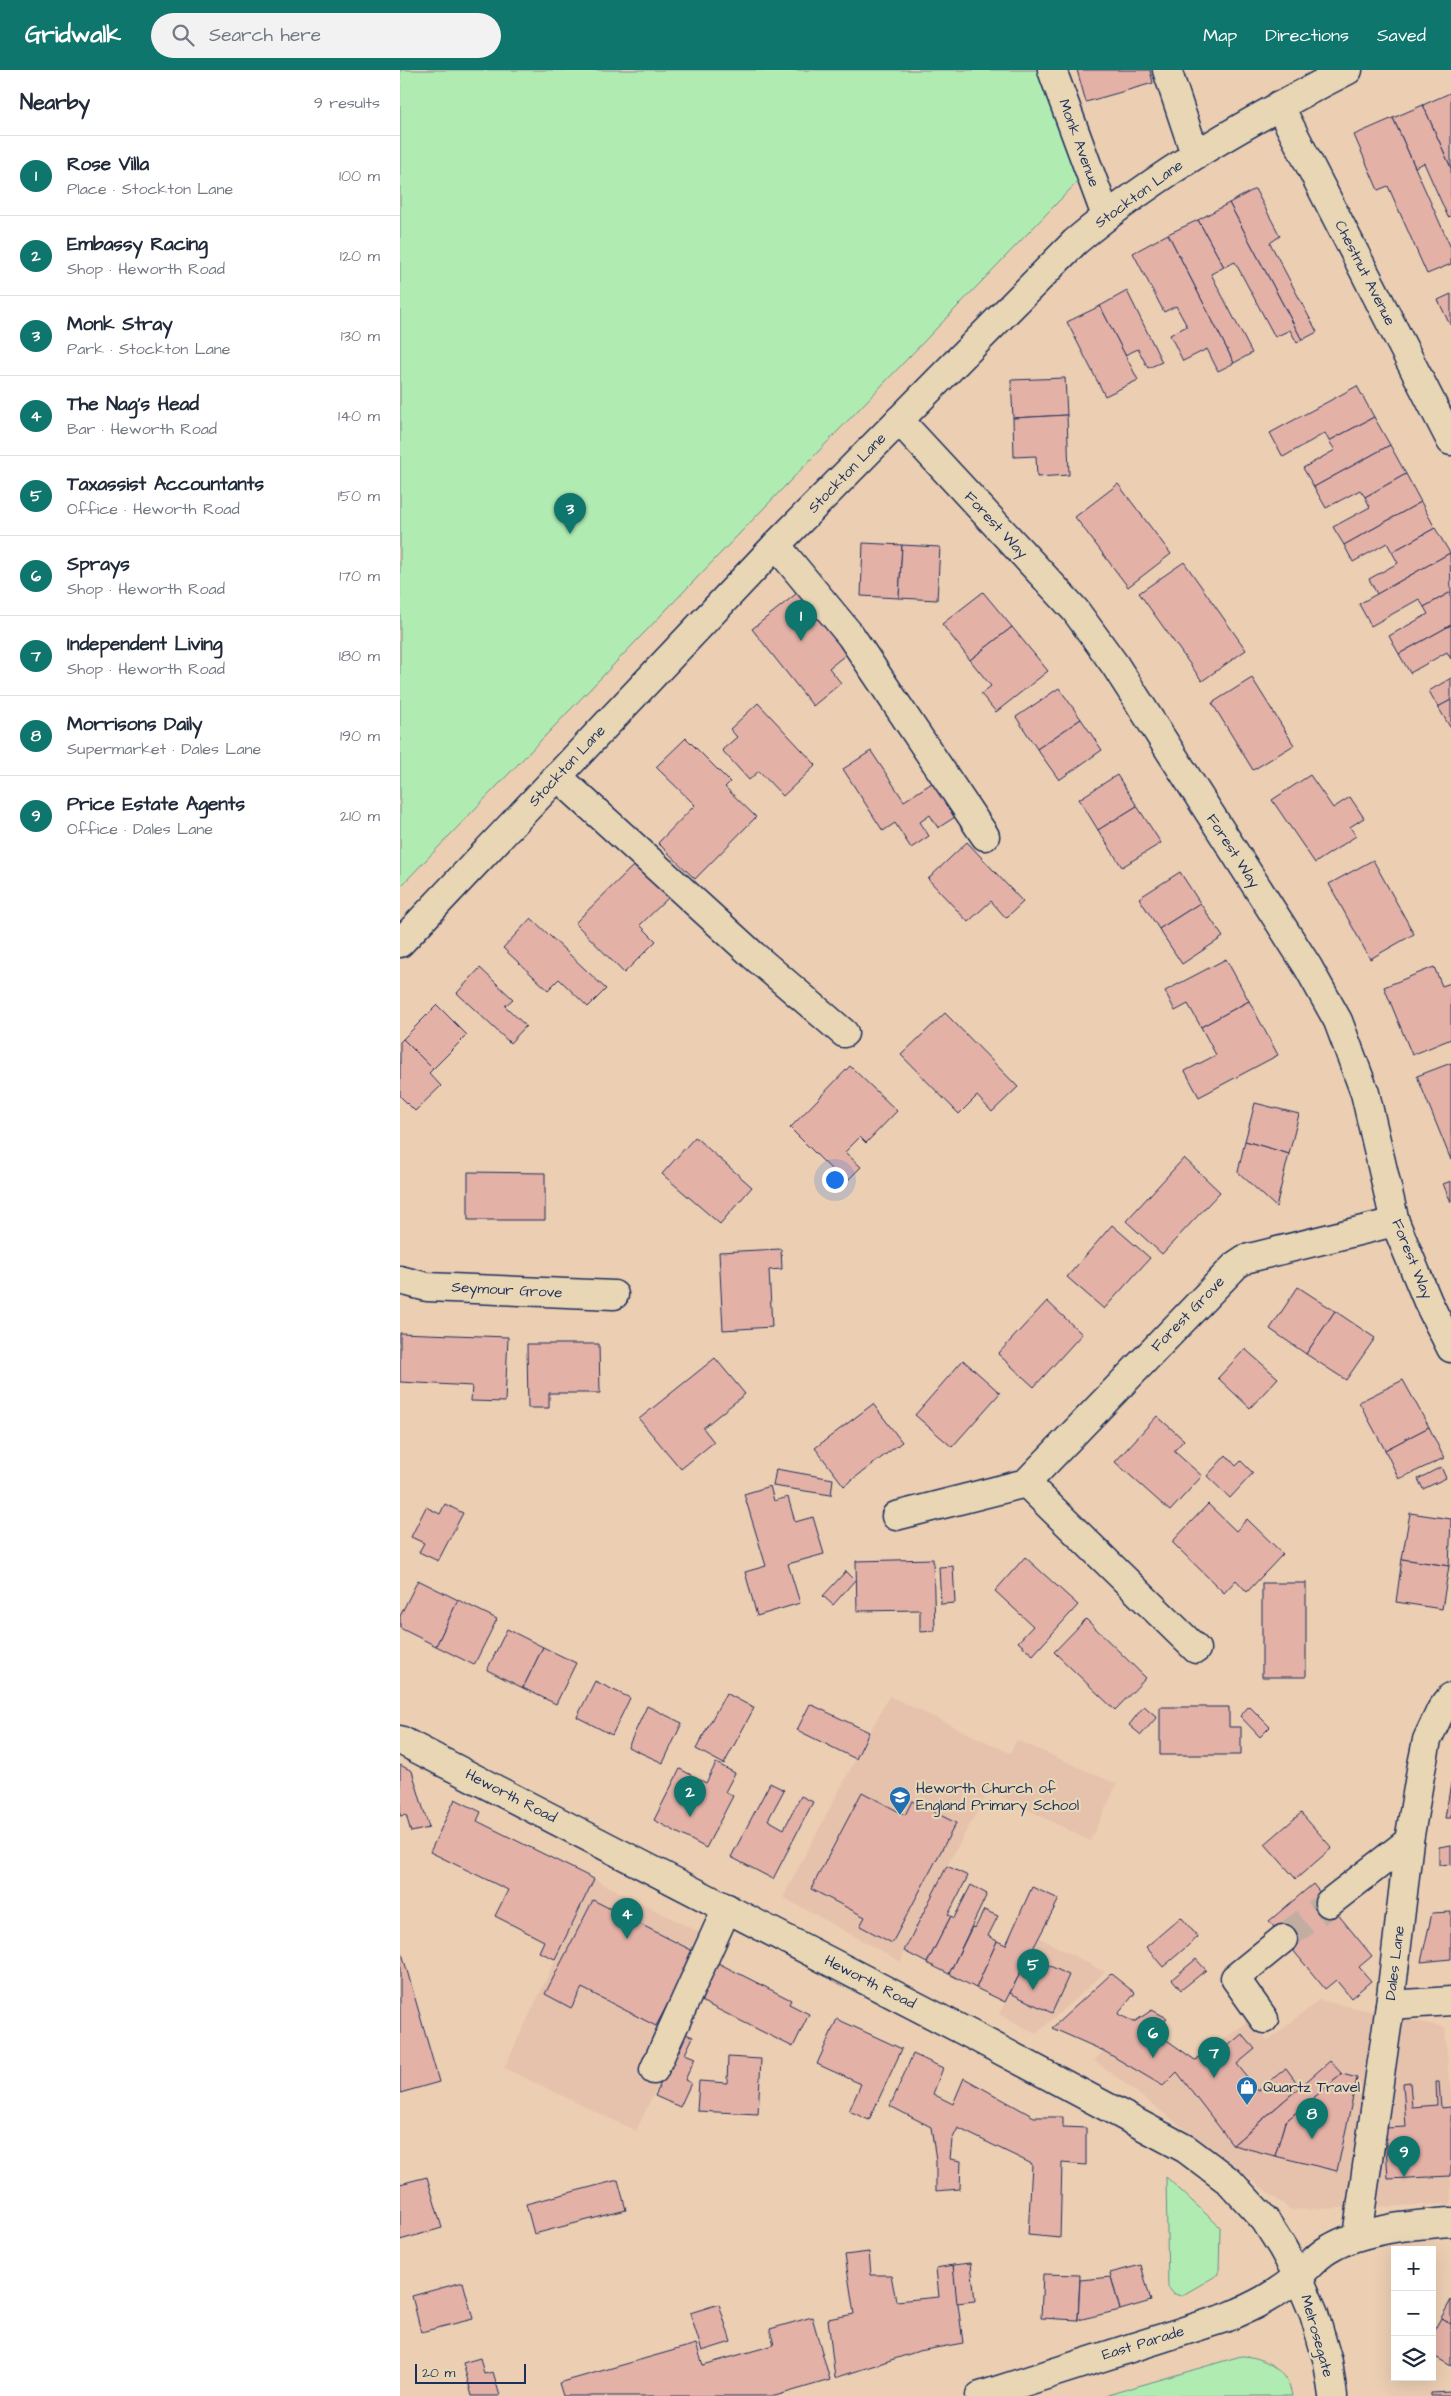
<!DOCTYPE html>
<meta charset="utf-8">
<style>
:root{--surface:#fff;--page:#f2f2f3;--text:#1f2937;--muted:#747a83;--line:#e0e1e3;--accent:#0f766e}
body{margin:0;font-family:"Architects Daughter",sans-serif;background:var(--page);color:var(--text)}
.controls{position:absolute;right:15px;bottom:15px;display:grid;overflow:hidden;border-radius:0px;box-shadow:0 5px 20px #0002}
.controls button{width:45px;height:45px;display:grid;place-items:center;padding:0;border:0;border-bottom:1px solid var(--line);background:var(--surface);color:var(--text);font:25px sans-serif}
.scale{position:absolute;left:15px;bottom:12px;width:111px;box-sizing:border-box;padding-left:5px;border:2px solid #1b2f5e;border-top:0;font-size:14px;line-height:18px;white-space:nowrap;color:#1b2f5e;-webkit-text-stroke:4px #e8d6b4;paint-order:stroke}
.you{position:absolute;left:434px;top:1109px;width:18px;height:18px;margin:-12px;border:4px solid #fff;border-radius:50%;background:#1a73e8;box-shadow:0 0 0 8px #1a73e833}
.badge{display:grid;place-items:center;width:32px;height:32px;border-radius:50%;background:var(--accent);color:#fff;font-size:16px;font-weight:700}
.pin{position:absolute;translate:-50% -41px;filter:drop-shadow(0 1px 2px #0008)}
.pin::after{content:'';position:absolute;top:26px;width:18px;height:15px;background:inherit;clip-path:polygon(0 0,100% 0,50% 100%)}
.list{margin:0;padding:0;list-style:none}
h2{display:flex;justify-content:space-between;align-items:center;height:65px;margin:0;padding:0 20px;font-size:21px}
h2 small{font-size:16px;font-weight:400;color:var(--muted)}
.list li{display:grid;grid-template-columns:32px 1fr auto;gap:15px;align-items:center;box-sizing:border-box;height:80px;padding:0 20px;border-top:1px solid var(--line)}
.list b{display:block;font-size:19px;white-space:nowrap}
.list p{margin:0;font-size:16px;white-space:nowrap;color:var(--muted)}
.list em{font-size:16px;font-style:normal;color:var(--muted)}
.icon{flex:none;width:28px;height:28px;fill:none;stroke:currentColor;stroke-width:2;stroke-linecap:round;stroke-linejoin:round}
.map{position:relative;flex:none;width:1051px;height:2326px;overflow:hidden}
header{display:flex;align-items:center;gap:30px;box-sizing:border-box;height:70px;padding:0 25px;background:var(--accent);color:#fff}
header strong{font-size:24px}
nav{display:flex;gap:28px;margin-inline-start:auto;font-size:18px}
.search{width:350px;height:45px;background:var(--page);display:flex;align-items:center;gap:12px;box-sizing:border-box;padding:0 18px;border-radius:28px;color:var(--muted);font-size:19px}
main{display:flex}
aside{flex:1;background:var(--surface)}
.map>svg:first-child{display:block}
.built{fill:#e6c2ad}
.green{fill:#b0ecb2;stroke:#668e88}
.building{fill:#e4b1a7;stroke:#1b2f5e}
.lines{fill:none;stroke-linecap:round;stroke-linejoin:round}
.minor-tunnel{stroke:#c2aea1;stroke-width:28;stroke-dasharray:28 14;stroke-linecap:butt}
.minor-casing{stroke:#1b2f5e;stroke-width:31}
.minor{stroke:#e8d6b4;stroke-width:28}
.labels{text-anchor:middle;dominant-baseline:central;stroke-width:4.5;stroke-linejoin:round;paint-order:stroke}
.street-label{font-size:15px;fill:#1b2f5e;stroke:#e8d6b4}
.poi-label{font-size:15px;fill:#1b2f5e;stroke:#e8d6b4;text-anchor:start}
</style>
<header>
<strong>Gridwalk</strong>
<div class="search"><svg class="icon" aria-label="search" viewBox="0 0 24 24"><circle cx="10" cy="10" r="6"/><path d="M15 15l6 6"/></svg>Search here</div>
<nav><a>Map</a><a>Directions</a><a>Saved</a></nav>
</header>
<main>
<aside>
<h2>Nearby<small>9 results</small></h2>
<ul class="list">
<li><span class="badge">1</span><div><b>Rose Villa</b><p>Place · Stockton Lane</p></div><em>100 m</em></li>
<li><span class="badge">2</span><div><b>Embassy Racing</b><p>Shop · Heworth Road</p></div><em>120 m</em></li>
<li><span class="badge">3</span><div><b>Monk Stray</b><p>Park · Stockton Lane</p></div><em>130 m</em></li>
<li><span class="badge">4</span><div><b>The Nag's Head</b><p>Bar · Heworth Road</p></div><em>140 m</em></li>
<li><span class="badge">5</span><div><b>Taxassist Accountants</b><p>Office · Heworth Road</p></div><em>150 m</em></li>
<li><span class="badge">6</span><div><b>Sprays</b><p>Shop · Heworth Road</p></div><em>170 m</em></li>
<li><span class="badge">7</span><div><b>Independent Living</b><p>Shop · Heworth Road</p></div><em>180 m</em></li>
<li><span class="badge">8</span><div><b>Morrisons Daily</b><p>Supermarket · Dales Lane</p></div><em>190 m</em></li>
<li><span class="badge">9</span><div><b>Price Estate Agents</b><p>Office · Dales Lane</p></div><em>210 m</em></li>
</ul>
</aside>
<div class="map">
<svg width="1051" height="2326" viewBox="0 0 1051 2326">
<rect width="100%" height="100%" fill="#ecceb2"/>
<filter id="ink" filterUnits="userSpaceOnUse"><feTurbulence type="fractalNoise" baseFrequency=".02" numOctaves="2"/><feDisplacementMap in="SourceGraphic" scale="10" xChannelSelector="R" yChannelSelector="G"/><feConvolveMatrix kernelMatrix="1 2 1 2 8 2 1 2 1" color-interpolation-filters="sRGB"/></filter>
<g filter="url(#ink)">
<g class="built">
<polygon points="489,1626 610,1683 617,1670 717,1714 690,1771 589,1720 547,1796 504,1881 501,1892 383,1827"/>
<polygon points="194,1809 324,1875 236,2061 104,1998"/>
<polygon points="638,1867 705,1902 636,1964 599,1944"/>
<polygon points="919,1930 1045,1957 1049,2010 1051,2011 1051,2134 891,2140 694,1990 734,1952 754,1961 795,1990 849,1951 868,1971"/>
</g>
<g class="green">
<polygon points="0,0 638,0 679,110 0,817"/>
<polygon points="766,2107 820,2157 819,2204 781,2226 772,2223 768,2218"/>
<path d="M 841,2286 C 864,2286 888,2301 892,2326 L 704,2326 Z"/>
</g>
<g class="building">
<polygon points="677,0 750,0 753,13 686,32"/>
<polygon points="1050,23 1051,25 1051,98 1023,35"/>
<polygon points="1023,35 1051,98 1051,146 1048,147 1024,93 1015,97 993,48"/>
<polygon points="993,48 1051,178 1051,194 1027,204 988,116 978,120 954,65"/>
<polygon points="855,119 880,166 870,173 917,262 902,270 829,133"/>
<polygon points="829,133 902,270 897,273 890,260 875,267 835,192 824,197 798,150"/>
<polygon points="798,150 824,197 811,204 852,283 834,293 768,164"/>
<polygon points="768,164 834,293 818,301 807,279 783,291 770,265 787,256 776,236 764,242 733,183"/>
<polygon points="727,221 762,292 748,298 738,279 725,285 700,236"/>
<polygon points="1051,224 1051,254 1050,255 1038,230"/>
<polygon points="700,236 738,310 705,326 667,252"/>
<polygon points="665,308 667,345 613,348 611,310"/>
<polygon points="957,316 974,347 929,371 925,363 883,387 870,363"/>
<polygon points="667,345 669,405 637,407 636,386 614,387 613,348"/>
<polygon points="974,347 990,375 914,417 903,398 935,380 929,371"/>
<polygon points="990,375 1006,404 965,427 960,420 926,438 914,417"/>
<polygon points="1006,404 1021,432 944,475 933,457 970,437 965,427"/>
<polygon points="718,414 771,484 728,517 675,447"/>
<polygon points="1021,432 1035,458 992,482 987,473 953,492 944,475"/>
<polygon points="1035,458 1050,483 977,524 969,509 998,493 992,482"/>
<polygon points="463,473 502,475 499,528 461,526"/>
<polygon points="502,475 540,477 537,530 499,528"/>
<polygon points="1050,483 1051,522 1024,537 1019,529 971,556 959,534"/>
<polygon points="784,492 846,580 802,611 739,523"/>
<polygon points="401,520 449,582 429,598 441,613 413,636 352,559"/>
<polygon points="583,522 612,557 570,590 542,554"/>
<polygon points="1051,522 1051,555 999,584 989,566 1028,544 1024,537"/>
<polygon points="1051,555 1051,589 1047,582 1010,603 999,584"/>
<polygon points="612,557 648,601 596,642 581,624 591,616 570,590"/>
<polygon points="852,608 894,675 853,700 812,633"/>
<polygon points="1051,608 1051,630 1038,637 1029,621"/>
<polygon points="659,618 681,649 637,679 616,647"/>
<polygon points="1051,630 1051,657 1050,657 1038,637"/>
<polygon points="358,633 416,695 383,726 359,701 349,710 322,680 337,667 330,659"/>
<polygon points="681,649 702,680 659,710 637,679"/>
<polygon points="286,668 330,712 325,717 356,747 295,809 258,773 295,735 256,697"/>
<polygon points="471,681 504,731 532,713 555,747 538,758 530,745 520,752 529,766 511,778 495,753 483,761 443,699"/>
<polygon points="717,705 737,736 698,760 679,729"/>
<polygon points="910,705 933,738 950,727 964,748 950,757 956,766 915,793 872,730"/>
<polygon points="737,736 761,773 722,797 698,760"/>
<polygon points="567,772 623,832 606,848 591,831 568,852 528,809"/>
<polygon points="973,790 1014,864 970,889 929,814"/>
<polygon points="235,794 268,828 240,855 256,871 224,903 175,853"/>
<polygon points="780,802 800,833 759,859 739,828"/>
<polygon points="800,833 823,867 782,894 759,859"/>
<polygon points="131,848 206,919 188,937 159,909 148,920 103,878"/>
<polygon points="826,889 849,931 801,957 788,934 775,941 765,921"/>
<polygon points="1034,897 1042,916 1051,913 1051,969 1012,985 984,917"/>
<polygon points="80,898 113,929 105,936 126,956 110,973 57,923"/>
<polygon points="849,931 878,985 799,1027 785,1001 816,985 801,957"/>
<polygon points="37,935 67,965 33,999 3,969"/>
<polygon points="545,943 618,1017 592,1042 577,1026 559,1044 501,985"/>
<polygon points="3,969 33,999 29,1003 41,1016 15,1041 0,1026 0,972"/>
<polygon points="1051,993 1051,1090 1017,1006"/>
<polygon points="450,996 497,1041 466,1073 460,1067 445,1082 461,1097 445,1113 390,1058"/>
<polygon points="855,1033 899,1044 889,1084 845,1071"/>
<polygon points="295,1067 352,1117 320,1154 262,1104"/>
<polygon points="845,1071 889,1084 876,1137 838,1102"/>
<polygon points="784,1088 820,1122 762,1184 726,1151"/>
<polygon points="68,1102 145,1103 145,1150 68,1150"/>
<polygon points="1051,1111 1051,1132 1043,1114"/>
<polygon points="712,1155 750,1188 704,1239 667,1207"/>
<polygon points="381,1179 382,1199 369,1200 372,1257 323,1260 319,1182"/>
<polygon points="898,1217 935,1241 906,1284 870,1259"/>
<polygon points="647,1231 682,1264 634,1317 598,1284"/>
<polygon points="935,1241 975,1268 946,1310 906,1284"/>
<polygon points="0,1263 108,1267 105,1332 71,1331 72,1316 0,1312"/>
<polygon points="127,1274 199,1274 200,1323 149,1323 149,1338 128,1338"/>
<polygon points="845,1279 878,1308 850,1338 818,1308"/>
<polygon points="315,1288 345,1324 303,1358 314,1372 281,1399 239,1349"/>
<polygon points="563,1290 600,1323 552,1377 515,1345"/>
<polygon points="1003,1310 1029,1357 985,1380 959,1332"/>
<polygon points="473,1334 502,1372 444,1416 415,1378"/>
<polygon points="757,1346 784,1370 774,1381 802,1406 770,1441 715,1392"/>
<polygon points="1029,1357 1044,1388 999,1409 985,1380"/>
<polygon points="826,1385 836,1396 841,1391 853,1403 830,1428 807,1406"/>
<polygon points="1041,1397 1046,1408 1023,1419 1018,1409"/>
<polygon points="376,1399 433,1409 431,1425 373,1416"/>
<polygon points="370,1416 374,1431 388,1427 395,1452 413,1447 424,1484 388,1494 400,1533 357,1546 345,1502 366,1496 344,1424"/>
<polygon points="45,1434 63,1443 38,1491 19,1482 24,1473 11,1467 26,1437 40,1444"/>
<polygon points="808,1434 836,1461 847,1449 883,1484 847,1522 836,1510 824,1523 772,1472"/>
<polygon points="1010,1443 1051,1449 1049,1496 1002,1489"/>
<polygon points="625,1487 678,1535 633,1585 618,1572 633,1556 595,1521"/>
<polygon points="533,1489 535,1561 520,1562 520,1540 457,1541 456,1491"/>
<polygon points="1002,1489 1049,1496 1042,1539 996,1532"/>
<polygon points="553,1496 555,1533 541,1534 539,1497"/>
<polygon points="446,1501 455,1510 433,1535 423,1526"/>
<polygon points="18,1510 58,1530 36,1576 0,1558 0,1546"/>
<rect x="862" y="1513" width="44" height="94"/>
<polygon points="58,1530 97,1549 74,1595 36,1576"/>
<polygon points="686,1549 746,1608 715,1640 654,1582"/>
<polygon points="107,1559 143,1577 123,1618 87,1600"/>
<polygon points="143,1577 176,1593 156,1634 123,1618"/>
<polygon points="195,1611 230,1628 212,1665 177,1647"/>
<polygon points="326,1623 354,1638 324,1694 296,1679"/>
<polygon points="410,1634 469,1662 456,1689 397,1660"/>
<polygon points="247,1636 282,1653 263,1693 228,1677"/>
<polygon points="744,1636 757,1647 741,1665 729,1655"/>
<polygon points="849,1636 870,1657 860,1667 840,1646"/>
<polygon points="760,1637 829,1637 829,1657 841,1657 841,1685 760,1685"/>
<polygon points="316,1693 335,1703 325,1722 333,1726 306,1778 254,1750 280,1699 306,1713"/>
<polygon points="0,1695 12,1701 29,1758 11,1762 6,1745 0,1746"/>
<polygon points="370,1713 384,1720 368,1750 384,1759 401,1726 413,1732 373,1809 331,1787"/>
<polygon points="1051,1713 1051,1748 1045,1748"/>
<polygon points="462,1722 505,1745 512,1731 556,1753 492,1873 460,1856 465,1847 411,1819"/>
<polygon points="55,1729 81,1742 77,1751 194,1809 155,1889 139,1882 144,1871 95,1846 108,1820 30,1782"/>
<polygon points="901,1743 932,1778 896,1809 865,1774"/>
<polygon points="1051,1775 1051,1794 1039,1795 1039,1777"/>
<polygon points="547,1796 568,1806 548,1845 551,1846 527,1893 504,1881"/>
<polygon points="913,1814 972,1886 959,1897 971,1911 951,1928 936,1910 925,1919 869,1851"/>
<polygon points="571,1815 587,1824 549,1904 527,1893 551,1846 554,1848"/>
<polygon points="632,1817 659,1829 605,1932 576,1918 597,1871 606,1875"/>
<polygon points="193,1830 295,1882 256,1956 182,1918 171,1938 145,1924"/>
<polygon points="584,1840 598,1846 588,1866 597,1871 576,1918 549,1904 572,1857 575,1858"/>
<polygon points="1051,1842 1051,1889 1021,1892 1032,1843"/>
<polygon points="781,1847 798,1867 763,1897 746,1877"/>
<polygon points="0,1876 39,2012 0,2023"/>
<polygon points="629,1886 669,1905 652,1943 610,1923"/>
<polygon points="796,1889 806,1900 781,1920 772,1909"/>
<polygon points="318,1893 391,1930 389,1934 409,1944 393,1977 299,1930"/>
<polygon points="711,1904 735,1923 718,1944 734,1952 752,1940 767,1948 754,1961 795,1990 823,1980 842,1964 855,1979 837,1994 858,2021 886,1998 900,2017 833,2075 777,2002 763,2016 704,1981 652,1958"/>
<polygon points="437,1949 502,1979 469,2050 449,2041 461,2014 417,1994"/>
<polygon points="283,1963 293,1967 285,1984 295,1988 285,2010 291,2013 280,2037 255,2026"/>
<polygon points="513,1984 543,1998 533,2024 553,2034 564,2008 634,2047 663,2047 663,2057 686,2058 686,2095 662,2093 660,2168 628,2165 632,2094 558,2058 552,2070 550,2089 561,2091 560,2119 536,2121 536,2090 531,2057 490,2036"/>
<polygon points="328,1987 361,1989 358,2044 297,2041 299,2011 327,2013"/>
<polygon points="930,1991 942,2004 885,2052 875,2086 833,2075"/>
<polygon points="942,2004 957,2008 937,2101 875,2086 885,2052"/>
<polygon points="1010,2012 1012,2037 1037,2035 1036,2012 1039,2012 1041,2038 1051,2037 1051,2106 988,2109 985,2058 1006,2057 1003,2013"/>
<polygon points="27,2107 42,2158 0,2170 0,2114"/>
<polygon points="218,2110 226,2140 134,2164 126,2134"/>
<polygon points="469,2182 471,2205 491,2205 496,2231 539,2227 536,2198 553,2195 563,2273 519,2281 435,2308 428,2249 454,2244 445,2185"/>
<polygon points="571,2193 575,2231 557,2233 553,2195"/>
<polygon points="741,2195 751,2231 720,2240 710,2203"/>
<polygon points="643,2204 680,2205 678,2250 641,2248"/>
<polygon points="711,2207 720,2240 678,2250 680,2210"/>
<polygon points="63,2212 73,2249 21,2262 12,2226"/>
<polygon points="1051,2230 1051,2254 1041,2248"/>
<polygon points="319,2234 331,2272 302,2281 290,2243"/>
<polygon points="412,2247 430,2310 375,2326 163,2326 159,2313 296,2274 303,2295 374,2275 370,2259"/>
<polygon points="1041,2248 1051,2254 1051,2296 1032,2285 1032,2264"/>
<polygon points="80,2288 84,2304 93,2302 100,2326 72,2326 63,2293"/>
<polygon points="1051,2322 1051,2326 1031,2326 1031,2323"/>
</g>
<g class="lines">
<polyline class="minor-tunnel" points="883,1869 929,1833"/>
<g class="minor-casing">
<g id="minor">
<polyline points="652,0 706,146"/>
<polyline points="767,0 795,84"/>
<polyline points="879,35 1051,371"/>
<polyline points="499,350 675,540 715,595 908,897 938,951 965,1023 995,1152 1028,1232 1051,1278"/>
<polyline points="376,475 451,566 585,766"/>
<polyline points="157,706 353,885 444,963"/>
<path d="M 0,873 L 376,475 L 675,172 C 758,102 852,49 948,0"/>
<polyline points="0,1210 27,1217 214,1225"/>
<polyline points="626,1413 796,1579"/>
<polyline points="496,1446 626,1413 836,1195 845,1189 995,1152"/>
<polyline points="0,1670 572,1965 786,2079 830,2112 865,2150 882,2177 898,2206 914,2244 928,2292 933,2326"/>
<polyline points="929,1833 1009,1771"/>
<polyline points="990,1935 1051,1931"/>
<polyline points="864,1949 835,1908 883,1869"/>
<polyline points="254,2000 327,1838"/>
<polyline points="957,2166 990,1935 1009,1771 1021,1700 1027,1670 1041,1640 1051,1627"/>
<path d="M 580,2326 L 828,2247 C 854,2236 876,2225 897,2207 C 908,2198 916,2186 929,2179 C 961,2159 1013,2155 1051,2152"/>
</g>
</g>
<use href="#minor" class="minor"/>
</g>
</g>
<defs>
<g id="school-pin" transform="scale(1.125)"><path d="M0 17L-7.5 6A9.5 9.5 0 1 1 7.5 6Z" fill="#1f6fb2" stroke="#e8d6b4"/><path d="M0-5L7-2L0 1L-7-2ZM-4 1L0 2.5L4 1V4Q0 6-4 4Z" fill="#fff"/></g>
<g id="shop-pin" transform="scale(1.125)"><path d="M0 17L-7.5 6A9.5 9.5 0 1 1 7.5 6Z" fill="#1f6fb2" stroke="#e8d6b4"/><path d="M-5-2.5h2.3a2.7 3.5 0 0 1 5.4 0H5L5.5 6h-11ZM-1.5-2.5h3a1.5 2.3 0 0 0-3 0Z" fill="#fff"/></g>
</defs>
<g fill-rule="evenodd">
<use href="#school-pin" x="500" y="1727"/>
<use href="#shop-pin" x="847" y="2017"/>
</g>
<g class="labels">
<g class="street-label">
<text transform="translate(679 73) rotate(70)">Monk Avenue</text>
<text transform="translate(739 124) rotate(-36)">Stockton Lane</text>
<text transform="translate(965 203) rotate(63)">Chestnut Avenue</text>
<text transform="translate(447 403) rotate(-46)">Stockton Lane</text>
<text transform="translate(596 455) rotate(47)">Forest Way</text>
<text transform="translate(167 696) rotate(-47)">Stockton Lane</text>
<text transform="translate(833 781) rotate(57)">Forest Way</text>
<text transform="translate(1012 1189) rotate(68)">Forest Way</text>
<text transform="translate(107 1220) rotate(3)">Seymour Grove</text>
<text transform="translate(788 1244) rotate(-46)">Forest Grove</text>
<text transform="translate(111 1726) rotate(27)">Heworth Road</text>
<text transform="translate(995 1893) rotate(-83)">Dales Lane</text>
<text transform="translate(470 1912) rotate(27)">Heworth Road</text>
<text transform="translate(917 2266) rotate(74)">Melrosegate</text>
<text transform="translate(743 2273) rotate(-17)">East Parade</text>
</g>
<g class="poi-label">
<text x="516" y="1718">Heworth Church of<tspan x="516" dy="17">England Primary School</tspan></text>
<text x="863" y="2017">Quartz Travel</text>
</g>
</g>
</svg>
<div class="controls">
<button>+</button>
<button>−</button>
<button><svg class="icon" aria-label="layers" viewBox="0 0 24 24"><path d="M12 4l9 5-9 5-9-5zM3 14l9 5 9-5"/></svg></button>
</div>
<div class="scale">20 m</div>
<div class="you"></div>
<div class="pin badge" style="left:401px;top:571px">1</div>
<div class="pin badge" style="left:290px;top:1747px">2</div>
<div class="pin badge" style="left:170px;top:464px">3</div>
<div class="pin badge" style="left:227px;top:1869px">4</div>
<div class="pin badge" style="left:633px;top:1920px">5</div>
<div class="pin badge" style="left:753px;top:1988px">6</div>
<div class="pin badge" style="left:814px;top:2008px">7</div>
<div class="pin badge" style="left:912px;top:2069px">8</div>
<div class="pin badge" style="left:1004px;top:2107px">9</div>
</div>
</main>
